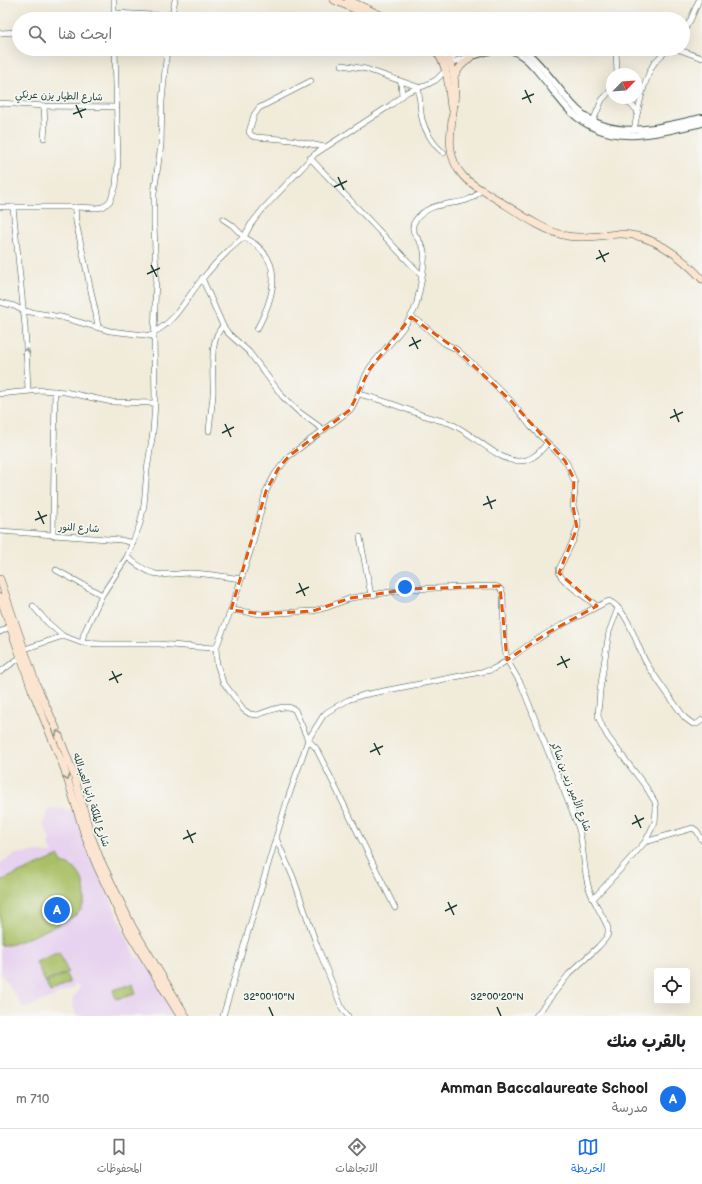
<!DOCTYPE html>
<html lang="ar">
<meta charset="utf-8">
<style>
:root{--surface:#fff;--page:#f6f6f6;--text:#202124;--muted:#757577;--line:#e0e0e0;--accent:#1a73e8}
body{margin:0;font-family:"Balsamiq Sans","Playpen Sans Arabic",sans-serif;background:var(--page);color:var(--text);direction:rtl}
.controls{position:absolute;right:12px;bottom:12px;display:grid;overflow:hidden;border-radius:4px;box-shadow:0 4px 16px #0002}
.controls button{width:36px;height:36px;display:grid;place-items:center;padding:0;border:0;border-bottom:1px solid var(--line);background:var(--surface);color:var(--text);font:20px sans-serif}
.compass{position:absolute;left:606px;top:68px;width:36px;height:36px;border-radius:50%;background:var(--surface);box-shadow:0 4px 16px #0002;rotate:65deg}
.you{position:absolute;left:405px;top:587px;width:14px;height:14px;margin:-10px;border:3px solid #fff;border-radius:50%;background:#1a73e8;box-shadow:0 0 0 6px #1a73e833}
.badge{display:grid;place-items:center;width:26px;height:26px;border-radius:50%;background:var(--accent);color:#fff;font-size:13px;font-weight:700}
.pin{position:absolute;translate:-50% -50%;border:2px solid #fff;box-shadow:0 1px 4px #0006}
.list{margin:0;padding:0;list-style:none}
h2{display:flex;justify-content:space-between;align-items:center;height:52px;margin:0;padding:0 16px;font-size:17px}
h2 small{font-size:13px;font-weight:400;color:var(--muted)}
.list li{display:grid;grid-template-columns:26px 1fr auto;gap:12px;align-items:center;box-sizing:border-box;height:60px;padding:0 16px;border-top:1px solid var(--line)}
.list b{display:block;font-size:15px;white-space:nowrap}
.list p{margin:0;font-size:13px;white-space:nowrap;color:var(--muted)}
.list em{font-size:13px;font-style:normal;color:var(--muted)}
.icon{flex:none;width:22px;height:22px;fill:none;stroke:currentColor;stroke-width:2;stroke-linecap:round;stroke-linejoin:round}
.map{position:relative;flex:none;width:702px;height:1016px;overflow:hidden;direction:ltr}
.search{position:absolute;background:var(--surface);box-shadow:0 4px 16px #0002;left:12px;right:12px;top:12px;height:44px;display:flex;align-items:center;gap:10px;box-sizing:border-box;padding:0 14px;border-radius:22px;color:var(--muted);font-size:15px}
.sheet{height:112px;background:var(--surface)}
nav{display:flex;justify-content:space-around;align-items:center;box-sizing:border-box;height:56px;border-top:1px solid var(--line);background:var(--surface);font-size:11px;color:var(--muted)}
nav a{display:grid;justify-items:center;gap:2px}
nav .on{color:var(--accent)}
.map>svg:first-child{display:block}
.built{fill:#e7d2ef}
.green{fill:#a8c065;stroke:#647e4c}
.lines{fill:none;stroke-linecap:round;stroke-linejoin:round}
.minor-casing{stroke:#3e574d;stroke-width:6}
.tertiary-casing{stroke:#3e574d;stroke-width:8}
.secondary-casing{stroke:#3e574d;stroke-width:8}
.minor{stroke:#fff;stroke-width:5}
.tertiary{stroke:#fff;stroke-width:6}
.secondary{stroke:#fce5d0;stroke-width:7}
.oneway{stroke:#8f9e9a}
.oneway2{stroke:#8e9182}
.marked{fill:none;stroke:#e8590c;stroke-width:3;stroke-dasharray:8 5;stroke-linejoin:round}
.ticks{fill:none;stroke:#1f3d34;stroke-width:1.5}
.labels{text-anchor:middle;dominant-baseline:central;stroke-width:3.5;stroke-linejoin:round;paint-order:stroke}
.street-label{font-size:10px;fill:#1f3d34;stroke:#f6f6f2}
.ticks-label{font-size:10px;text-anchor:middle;fill:#1f3d34;stroke:#f6f6f2;stroke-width:3.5;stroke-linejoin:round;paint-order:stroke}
</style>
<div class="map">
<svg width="702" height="1016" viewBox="0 0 702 1016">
<rect width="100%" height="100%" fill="#f6f6f2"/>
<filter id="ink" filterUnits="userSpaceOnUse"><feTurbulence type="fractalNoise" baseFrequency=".025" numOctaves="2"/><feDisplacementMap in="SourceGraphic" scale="8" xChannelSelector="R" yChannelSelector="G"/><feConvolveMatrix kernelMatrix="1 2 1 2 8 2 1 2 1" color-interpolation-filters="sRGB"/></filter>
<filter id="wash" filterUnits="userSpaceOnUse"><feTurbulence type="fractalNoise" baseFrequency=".012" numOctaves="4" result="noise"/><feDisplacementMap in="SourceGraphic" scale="16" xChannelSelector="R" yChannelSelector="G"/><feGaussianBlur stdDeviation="0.9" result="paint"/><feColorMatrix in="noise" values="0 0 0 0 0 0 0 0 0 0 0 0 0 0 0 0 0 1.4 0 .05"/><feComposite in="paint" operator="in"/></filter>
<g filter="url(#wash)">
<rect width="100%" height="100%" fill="#f1ebda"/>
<polygon class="built" points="50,808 72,810 136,959 142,956 178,1016 76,1016 72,1000 80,987 76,984 73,984 75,987 24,1009 0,972 0,863 16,854 35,852 53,853 48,842 50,840 44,824 46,814"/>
<g class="green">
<path d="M 59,856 L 62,863 C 72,865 80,872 83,882 C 86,893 86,906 77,914 C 71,920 18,943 9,945 C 6,945 3,945 0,945 L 0,881 Z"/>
<polygon points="59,952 68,972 45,982 36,962"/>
<polygon points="66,974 70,983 50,992 46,983"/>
<polygon points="133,984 136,994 116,999 113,990"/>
</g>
</g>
<g filter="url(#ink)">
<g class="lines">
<g class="minor-casing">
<g id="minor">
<polyline points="114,0 114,19"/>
<polyline points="114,13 172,16"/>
<polyline points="171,19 175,0"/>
<polyline points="683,32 690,21 699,0"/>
<polyline points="0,33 19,32"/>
<polyline points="616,49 617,74"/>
<polyline points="677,49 702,58"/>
<path d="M 342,65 L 366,69 L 418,87 C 420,98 420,109 422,119 C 425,131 434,146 444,153"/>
<polyline points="311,81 259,108 254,115 249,132 252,136 256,137 292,140 324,147"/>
<polyline points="401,82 402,96"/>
<polyline points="623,98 638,111"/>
<polyline points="0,103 44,106 117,107"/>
<polyline points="593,121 602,100 612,89"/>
<path d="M 634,130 C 637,114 645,75 655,62 C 659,57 664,53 669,49"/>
<polyline points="44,138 45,126 44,106"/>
<polyline points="310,158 421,275"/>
<polyline points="0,207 75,207 96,208 103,207 110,201 116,186 118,160 115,49"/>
<polyline points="13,207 25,326 28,390"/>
<polyline points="75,207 76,222 96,314 98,327"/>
<polyline points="223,219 232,225 244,237 251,224 263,209 315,154 391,105 407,92 424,86 436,80 446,70"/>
<path d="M 202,278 L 223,326 C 208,340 214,375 213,395 C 212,407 210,419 209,431"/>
<polyline points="0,302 14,306 24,311 61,317 110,331 154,336"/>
<path d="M 411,317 L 420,322 L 444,343 L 456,349 L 481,371 L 511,401 L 531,427 L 557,452 L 567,463 L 575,483 L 575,492 L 573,506 L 578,521 L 578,526 L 573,541 L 559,569 C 559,572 559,573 560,575 C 564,583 589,600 597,606"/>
<polyline points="223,326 228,333 249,352 283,397 299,412 324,430"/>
<path d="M 154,332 C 176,322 187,296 203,278 C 215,263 229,249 244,237 C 286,259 275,295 257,329"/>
<polyline points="0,394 41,390 65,392 112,402 155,403"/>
<path d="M 359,394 C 380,399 401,407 422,415 C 431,418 440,420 449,423 C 469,430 498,461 517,461 C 530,462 540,453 547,443"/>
<polyline points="0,531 121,540 133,543"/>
<polyline points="53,536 55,391"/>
<polyline points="360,537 371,595"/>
<path d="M 127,557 C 135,563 143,570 153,573 C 164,577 178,573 190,573 C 207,573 224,577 241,579"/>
<polyline points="56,570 102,595"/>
<polyline points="33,606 47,622 63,636"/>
<path d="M 231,610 L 262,614 L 313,611 L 328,607 L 351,598 L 410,589 L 490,586 C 498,586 501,587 503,595 L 504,642 L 507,660 L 521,684 L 578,826 C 584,845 583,865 588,885 C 592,901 602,913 608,928 L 608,934 L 606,938 L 598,947 L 569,974 L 536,1016"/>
<polyline points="0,632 11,626"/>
<polyline points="82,643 84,633 102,595 127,557 140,524 144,505 147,470 153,432 155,403 154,336 156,276 154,224 154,193 161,145 162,101 167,49"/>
<polyline points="25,649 63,636 82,643 102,644 159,644 195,647 216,648"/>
<polyline points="0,672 18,659"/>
<polyline points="276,838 293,877 316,943 342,1008 348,1016"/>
<polyline points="645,842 693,828 697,831 702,840"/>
<polyline points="593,899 628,861 645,842 655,822 656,809 655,802 646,787 608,737 602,726 598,716 600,690 609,632 618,608"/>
<path d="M 395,908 L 316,748 L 308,740 L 295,710 C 286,702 267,712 257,715 L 250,714 L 244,710 L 223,682 L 217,664 L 216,648 L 231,610 L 251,549 L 266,491 L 275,474 L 289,456 L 350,410 C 360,397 361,380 371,366 C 383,350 414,320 417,302 C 419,293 426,259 424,251 C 423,241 407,232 415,221 C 434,194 467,212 481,189"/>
<path d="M 223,1016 L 286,804 L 308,740 L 323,716 L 327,712 L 348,700 L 363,695 L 491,670 C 508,662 522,648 538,639 C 559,625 582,615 604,603 L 609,601 C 629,610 636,646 647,664 C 659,683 672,700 685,718 L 693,724 L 697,724 L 702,720"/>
</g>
</g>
<g class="tertiary-casing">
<g id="tertiary">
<path d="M 507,49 C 524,53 533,66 544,79 C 553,90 561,102 571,112 C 611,149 655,133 702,123"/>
<path d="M 523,49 C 542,64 556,86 572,104 C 607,145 658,127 702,118"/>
<path d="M 446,61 C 451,53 468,51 477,49"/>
<polyline points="447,63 450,63 489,51 500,49"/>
</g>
</g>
<g class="secondary-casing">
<g id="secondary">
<polyline points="334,0 377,19"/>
<polyline points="348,0 389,19"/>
<path d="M 434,49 C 449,66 448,86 451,107"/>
<path d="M 442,49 C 448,57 452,66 454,76 C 460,110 437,147 463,176 C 471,185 483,190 493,197 C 513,209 544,232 567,236 C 584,239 602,235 619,234 C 651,233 681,256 702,279"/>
<polyline points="457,49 468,52"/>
<polyline points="454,76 461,66 472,56"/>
<polyline points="0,579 36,684 56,728 74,775 90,833 100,859 132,926 186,1016"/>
<polyline points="0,597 32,690 64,768 85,836 96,864 114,903 129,933 180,1016"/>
</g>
</g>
<use href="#minor" class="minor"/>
<use href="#tertiary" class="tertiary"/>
<use href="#secondary" class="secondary"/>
</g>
<defs><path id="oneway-chevron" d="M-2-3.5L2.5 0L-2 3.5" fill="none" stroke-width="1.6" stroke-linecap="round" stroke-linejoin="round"/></defs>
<use class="oneway" href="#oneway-chevron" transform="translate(26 351) rotate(-92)"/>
<g class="oneway2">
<use href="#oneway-chevron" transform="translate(58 733) rotate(-113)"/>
<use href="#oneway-chevron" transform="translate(67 778) rotate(71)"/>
</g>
</g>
<path class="marked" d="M 411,317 L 456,349 L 511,401 L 565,461 L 574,479 L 573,506 L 577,528 L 559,573 L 597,606 L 549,632 L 507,660 L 500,586 L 410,589 L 351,598 L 313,611 L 262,614 L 231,610 L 266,491 L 278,469 L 289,456 L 350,410 L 369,370 Z"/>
<path class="ticks" d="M 525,90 L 531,103M 522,99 L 534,94M 76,105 L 82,118M 73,114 L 86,109M 338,177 L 344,190M 334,187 L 347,181M 599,250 L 605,262M 596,259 L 609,253M 151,265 L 157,277M 147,274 L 160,268M 412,337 L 418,349M 409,346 L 421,340M 674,409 L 679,422M 670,418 L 683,412M 225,424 L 231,437M 222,433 L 234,427M 487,496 L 492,509M 483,505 L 496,500M 38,511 L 44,524M 35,520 L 47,515M 299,583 L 305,596M 296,593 L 309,587M 561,656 L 567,668M 557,665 L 570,659M 112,671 L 118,683M 109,680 L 122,674M 374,743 L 380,755M 370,752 L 383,746M 635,815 L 641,828M 632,824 L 644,818M 187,830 L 193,843M 183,839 L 196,833M 448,902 L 454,915M 445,911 L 457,905M 269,1007 L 273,1016M 497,1007 L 501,1016"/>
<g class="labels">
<g class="street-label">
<text transform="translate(59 96) rotate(2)">شارع الطيار يزن عرنكي</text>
<text transform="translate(79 528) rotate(3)">شارع النور</text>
<text transform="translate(571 787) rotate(69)">شارع الأمير زيد بن شاكر</text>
<text transform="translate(91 800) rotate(72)">شارع الملكة رانيا العبدالله</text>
</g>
</g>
<g class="ticks-label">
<text x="269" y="1000">32°00'10"N</text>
<text x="497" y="1000">32°00'20"N</text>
</g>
</svg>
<div class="controls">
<button><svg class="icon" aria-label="locate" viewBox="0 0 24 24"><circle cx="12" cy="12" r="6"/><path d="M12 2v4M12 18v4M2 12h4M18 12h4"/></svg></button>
</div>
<svg class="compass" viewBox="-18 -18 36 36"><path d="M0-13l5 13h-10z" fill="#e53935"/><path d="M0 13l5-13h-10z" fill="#757577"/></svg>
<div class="you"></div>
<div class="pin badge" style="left:57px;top:910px">A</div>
<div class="search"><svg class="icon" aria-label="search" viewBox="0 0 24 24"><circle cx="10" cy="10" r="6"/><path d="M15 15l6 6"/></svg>ابحث هنا</div>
</div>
<section class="sheet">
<h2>بالقرب منك<small></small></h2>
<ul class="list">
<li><span class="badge">A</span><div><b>Amman Baccalaureate School</b><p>مدرسة</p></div><em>710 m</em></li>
</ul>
</section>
<nav>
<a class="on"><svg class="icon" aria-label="map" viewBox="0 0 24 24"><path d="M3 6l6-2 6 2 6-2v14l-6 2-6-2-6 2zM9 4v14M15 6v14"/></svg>الخريطة</a>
<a><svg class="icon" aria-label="directions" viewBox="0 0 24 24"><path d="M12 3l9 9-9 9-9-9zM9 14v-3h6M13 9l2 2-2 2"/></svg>الاتجاهات</a>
<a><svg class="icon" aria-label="saved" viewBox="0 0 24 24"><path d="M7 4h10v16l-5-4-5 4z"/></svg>المحفوظات</a>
</nav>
